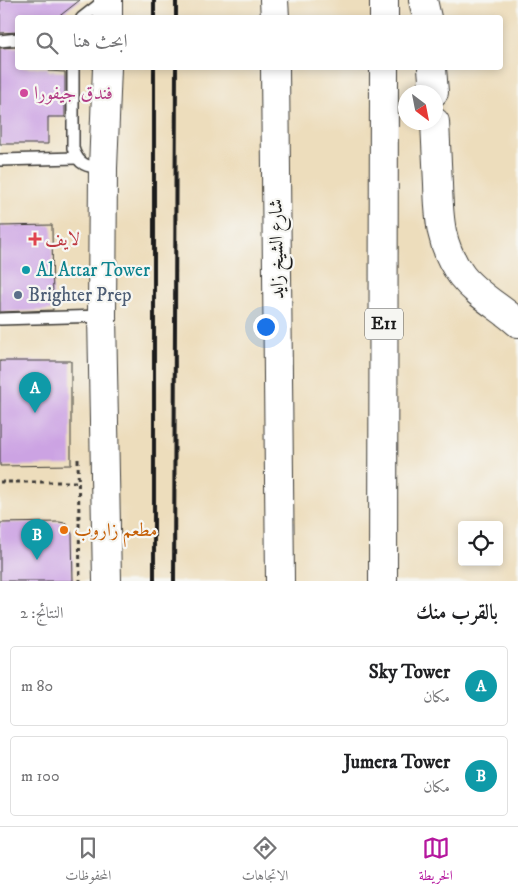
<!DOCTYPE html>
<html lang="ar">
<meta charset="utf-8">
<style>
:root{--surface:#fff;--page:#f6f6f6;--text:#202124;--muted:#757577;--line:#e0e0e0;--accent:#b5179e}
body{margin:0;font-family:"IM FELL DW Pica",Amiri,serif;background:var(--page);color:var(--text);direction:rtl}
.controls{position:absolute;right:15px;bottom:15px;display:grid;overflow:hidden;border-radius:5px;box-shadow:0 2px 8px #0003}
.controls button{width:45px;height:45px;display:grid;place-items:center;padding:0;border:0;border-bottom:1px solid var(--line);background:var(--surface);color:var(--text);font:25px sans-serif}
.compass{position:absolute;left:398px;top:85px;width:45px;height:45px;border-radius:50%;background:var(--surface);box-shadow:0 2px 8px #0003;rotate:148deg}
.you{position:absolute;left:265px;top:326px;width:18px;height:18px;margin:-12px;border:4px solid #fff;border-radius:50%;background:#1a73e8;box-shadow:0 0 0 8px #1a73e833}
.badge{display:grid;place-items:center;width:32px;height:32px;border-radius:50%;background:var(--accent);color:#fff;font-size:16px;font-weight:700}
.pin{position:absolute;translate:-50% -41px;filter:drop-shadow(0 1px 2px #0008)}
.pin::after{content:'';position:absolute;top:26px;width:18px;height:15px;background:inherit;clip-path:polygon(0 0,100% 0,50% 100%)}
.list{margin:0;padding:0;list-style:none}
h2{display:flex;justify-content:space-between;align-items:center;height:65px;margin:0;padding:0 20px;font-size:21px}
h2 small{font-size:16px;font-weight:400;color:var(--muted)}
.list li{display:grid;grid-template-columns:32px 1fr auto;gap:15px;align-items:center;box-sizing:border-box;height:80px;margin:0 10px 10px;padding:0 10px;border:1px solid var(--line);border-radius:5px}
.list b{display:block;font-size:19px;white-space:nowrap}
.list p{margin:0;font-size:16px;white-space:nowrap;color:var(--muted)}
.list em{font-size:16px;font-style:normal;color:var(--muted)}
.icon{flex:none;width:28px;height:28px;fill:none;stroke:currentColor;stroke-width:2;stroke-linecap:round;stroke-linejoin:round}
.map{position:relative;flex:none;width:518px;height:581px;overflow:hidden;direction:ltr}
.search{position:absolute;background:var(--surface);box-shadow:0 2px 8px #0003;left:15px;right:15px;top:15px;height:55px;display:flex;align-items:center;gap:12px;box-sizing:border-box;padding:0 18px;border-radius:5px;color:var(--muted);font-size:19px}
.sheet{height:245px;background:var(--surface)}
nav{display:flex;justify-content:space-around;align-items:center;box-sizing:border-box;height:70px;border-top:1px solid var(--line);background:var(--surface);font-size:14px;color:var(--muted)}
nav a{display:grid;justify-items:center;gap:2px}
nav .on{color:var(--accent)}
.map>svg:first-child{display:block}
.building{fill:#cca3e3}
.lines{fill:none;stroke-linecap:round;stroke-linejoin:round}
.service-casing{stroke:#3b3934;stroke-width:14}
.tertiary-casing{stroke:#3b3934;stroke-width:30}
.motorway-casing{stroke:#3b3934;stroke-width:30}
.path{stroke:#3b3934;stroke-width:3;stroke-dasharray:4 4;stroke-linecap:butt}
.service{stroke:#fff;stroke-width:11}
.tertiary{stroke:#fff;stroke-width:28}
.motorway{stroke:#fff;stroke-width:28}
.rail{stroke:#1c1c1c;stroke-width:4}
.hotel-dot{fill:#d1479c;stroke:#f6f6f2;stroke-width:2}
.health-dot{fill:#e0444e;stroke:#f6f6f2;stroke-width:2}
.culture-dot{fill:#0f9aa8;stroke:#f6f6f2;stroke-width:2}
.service-dot{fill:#5c6f8a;stroke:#f6f6f2;stroke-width:2}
.food-dot{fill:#e8710a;stroke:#f6f6f2;stroke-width:2}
.labels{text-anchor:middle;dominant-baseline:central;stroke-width:4.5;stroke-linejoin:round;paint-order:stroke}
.shield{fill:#f6f6f2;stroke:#5d5d5c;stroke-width:1}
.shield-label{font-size:18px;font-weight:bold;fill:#1c1c1c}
.hotel-label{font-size:19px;fill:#b23c85;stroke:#f6f6f2;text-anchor:start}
.health-label{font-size:19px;fill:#be3a42;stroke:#f6f6f2;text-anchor:start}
.street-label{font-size:19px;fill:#1c1c1c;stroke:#f6f6f2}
.culture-label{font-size:19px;fill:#0d838f;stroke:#f6f6f2;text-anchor:start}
.service-label{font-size:19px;fill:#4e5e75;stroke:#f6f6f2;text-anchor:start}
.food-label{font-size:19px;fill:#c56008;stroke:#f6f6f2;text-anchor:start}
</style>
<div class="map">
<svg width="518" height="581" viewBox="0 0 518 581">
<rect width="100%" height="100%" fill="#f6f6f2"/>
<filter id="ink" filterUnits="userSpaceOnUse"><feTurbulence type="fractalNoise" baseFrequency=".02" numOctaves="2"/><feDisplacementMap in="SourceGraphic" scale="10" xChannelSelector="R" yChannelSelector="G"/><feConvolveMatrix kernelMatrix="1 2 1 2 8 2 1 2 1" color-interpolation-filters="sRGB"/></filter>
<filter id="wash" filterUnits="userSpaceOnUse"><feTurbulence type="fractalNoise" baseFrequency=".0096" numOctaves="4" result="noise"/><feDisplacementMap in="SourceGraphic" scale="20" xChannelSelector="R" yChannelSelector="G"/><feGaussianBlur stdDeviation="1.12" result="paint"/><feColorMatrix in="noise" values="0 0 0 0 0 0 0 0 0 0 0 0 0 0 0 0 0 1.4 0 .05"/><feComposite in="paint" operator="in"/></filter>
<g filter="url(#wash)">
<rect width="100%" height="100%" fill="#edddbc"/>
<g id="blocks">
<g class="building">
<polygon points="0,0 80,0 57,18 18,18 18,32 0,33"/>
<polygon points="18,47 18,68 48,68 48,71 65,72 65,117 48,117 48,144 0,144 0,48"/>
<polygon points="52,225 53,310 0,312 0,226"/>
<polygon points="0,361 71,361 71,465 0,466"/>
<polygon points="59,522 65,523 70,529 72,534 73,581 0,581 0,523"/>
</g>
</g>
</g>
<g filter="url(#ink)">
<use href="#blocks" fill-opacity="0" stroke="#3b3934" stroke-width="1"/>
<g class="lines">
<g class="service-casing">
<g id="service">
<polyline points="82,18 105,0"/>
<polyline points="0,41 18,39"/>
<path d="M 73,68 L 73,148 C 78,165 87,167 103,168"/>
<polyline points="0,160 77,158"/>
<polyline points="0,319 102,316"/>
</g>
</g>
<g class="tertiary-casing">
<g id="tertiary">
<polyline points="108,18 108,0"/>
<polyline points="107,68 103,168 102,316 107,581"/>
</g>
</g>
<g class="motorway-casing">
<g id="motorway">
<polyline points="274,0 275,18"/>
<polyline points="423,0 427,18"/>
<polyline points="384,18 384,0"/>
<polyline points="275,68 280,581"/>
<polyline points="432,68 434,92"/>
<path d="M 435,122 C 436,143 437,164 438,184 C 439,219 440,247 462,276 C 477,295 500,307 518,323"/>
<polyline points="383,581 384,68"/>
</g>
</g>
<g class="path">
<polyline points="78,459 80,581"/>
<polyline points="0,482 79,482"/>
</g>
<use href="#service" class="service"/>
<use href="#tertiary" class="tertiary"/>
<use href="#motorway" class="motorway"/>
<g class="rail">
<polyline points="154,18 154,0"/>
<polyline points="176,18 176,0"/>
<polyline points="154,581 154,68"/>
<polyline points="174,581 176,68"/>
</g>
</g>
</g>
<circle class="hotel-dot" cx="24" cy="93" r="5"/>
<path class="health-dot" d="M32.5 231.5h5v5h5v5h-5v5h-5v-5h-5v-5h5z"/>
<circle class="culture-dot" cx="26" cy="270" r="5"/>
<circle class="service-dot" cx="18" cy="295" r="5"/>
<circle class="food-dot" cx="64" cy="530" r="5"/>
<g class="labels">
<rect class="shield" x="365" y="308.5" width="38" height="31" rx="4"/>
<g class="shield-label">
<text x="384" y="324">E11</text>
</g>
<g class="hotel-label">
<text x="34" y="93">فندق جيفورا</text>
</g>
<g class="health-label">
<text x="45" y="239">لايف</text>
</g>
<g class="street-label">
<text transform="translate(277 249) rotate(-91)">شارع الشيخ زايد</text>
</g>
<g class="culture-label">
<text x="36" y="270">Al Attar Tower</text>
</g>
<g class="service-label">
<text x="28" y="295">Brighter Prep</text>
</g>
<g class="food-label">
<text x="74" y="530">مطعم زاروب</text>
</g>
</g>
</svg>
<div class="controls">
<button><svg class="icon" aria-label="locate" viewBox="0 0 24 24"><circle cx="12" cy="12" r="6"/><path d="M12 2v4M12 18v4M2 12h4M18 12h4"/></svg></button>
</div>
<svg class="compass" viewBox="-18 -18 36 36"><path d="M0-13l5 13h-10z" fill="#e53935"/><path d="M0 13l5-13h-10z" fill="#757577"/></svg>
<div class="you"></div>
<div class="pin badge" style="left:35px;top:413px;background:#0f9aa8">A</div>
<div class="pin badge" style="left:37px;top:560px;background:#0f9aa8">B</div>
<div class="search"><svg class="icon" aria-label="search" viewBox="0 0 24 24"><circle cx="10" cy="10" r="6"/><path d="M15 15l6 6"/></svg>ابحث هنا</div>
</div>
<section class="sheet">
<h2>بالقرب منك<small>النتائج: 2</small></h2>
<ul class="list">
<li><span class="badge" style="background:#0f9aa8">A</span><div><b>Sky Tower</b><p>مكان</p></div><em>80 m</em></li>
<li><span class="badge" style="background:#0f9aa8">B</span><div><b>Jumera Tower</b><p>مكان</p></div><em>100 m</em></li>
</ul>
</section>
<nav>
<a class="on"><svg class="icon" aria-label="map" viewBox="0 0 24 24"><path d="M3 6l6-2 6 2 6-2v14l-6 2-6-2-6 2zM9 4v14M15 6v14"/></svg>الخريطة</a>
<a><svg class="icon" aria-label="directions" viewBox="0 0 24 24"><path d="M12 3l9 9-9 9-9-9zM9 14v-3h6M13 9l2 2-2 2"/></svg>الاتجاهات</a>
<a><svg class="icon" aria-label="saved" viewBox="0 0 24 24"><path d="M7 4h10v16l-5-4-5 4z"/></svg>المحفوظات</a>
</nav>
